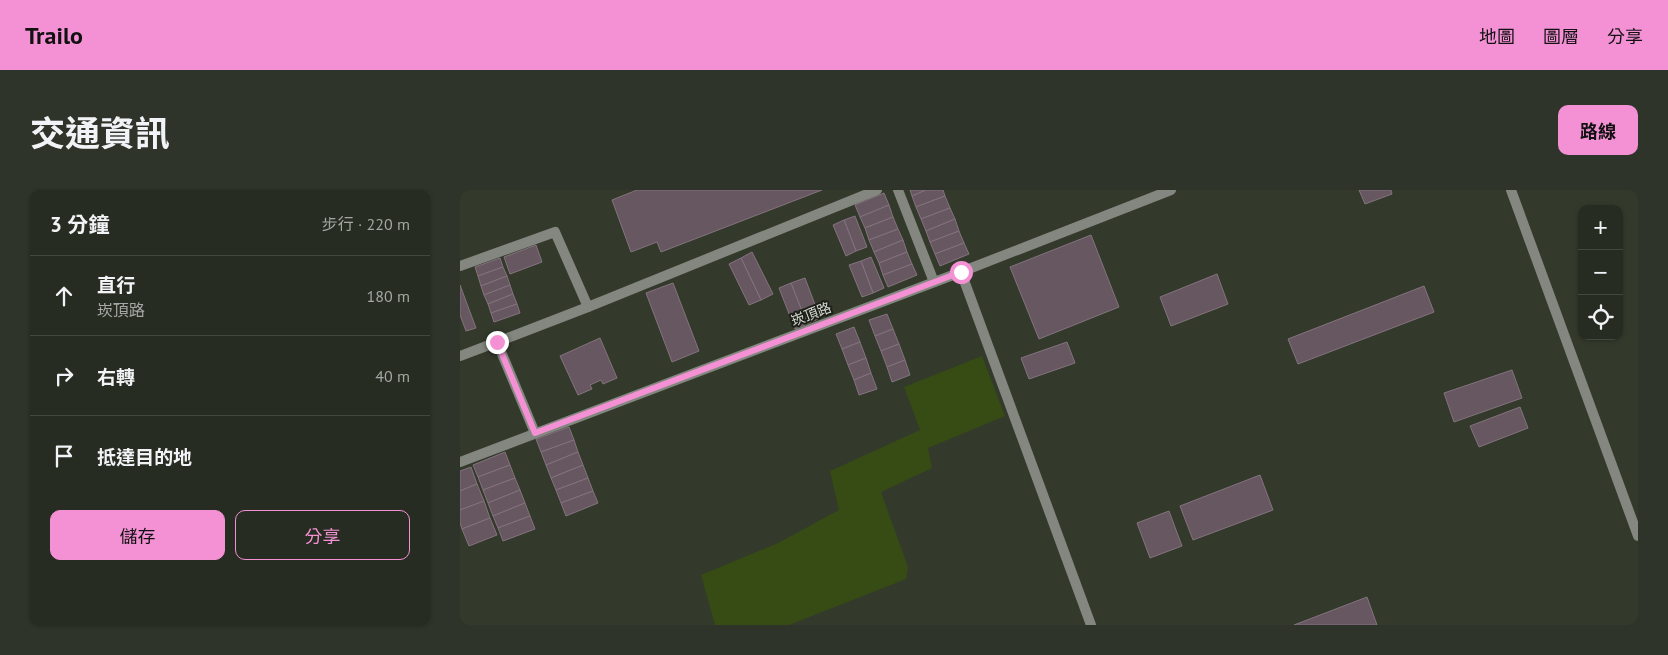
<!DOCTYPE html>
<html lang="zh-TW">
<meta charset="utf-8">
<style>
:root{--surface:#262c21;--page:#2e342a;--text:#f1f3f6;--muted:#a4a7a5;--line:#42483f;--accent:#f491d4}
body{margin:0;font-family:"PT Sans","Noto Sans TC",sans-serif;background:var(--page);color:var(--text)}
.controls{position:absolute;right:15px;top:15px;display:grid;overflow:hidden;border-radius:10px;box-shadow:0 1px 4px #0004}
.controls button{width:45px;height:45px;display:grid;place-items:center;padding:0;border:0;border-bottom:1px solid var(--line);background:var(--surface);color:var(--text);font:25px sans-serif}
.stop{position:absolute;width:15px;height:15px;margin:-11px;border:4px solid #f491d4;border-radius:50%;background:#fff}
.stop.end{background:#f491d4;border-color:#fff;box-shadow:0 1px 5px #0008}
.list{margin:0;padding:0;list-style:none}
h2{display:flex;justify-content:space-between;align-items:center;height:65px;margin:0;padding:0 20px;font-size:21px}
h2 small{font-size:16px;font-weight:400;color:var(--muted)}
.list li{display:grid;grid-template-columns:32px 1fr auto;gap:15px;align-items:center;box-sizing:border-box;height:80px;padding:0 20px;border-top:1px solid var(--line)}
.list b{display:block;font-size:19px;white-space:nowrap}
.list p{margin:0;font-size:16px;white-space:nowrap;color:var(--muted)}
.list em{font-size:16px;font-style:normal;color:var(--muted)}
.actions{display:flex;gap:10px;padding:15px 20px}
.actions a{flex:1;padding:11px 0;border:1px solid var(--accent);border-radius:10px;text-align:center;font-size:18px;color:var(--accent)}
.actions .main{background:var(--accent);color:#111}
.icon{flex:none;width:28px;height:28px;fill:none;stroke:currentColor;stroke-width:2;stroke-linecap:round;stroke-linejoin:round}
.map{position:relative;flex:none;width:1178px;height:435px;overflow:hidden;border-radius:10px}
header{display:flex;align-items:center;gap:30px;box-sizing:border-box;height:70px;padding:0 25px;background:var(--accent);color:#111}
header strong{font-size:24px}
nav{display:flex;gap:28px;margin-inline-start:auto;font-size:18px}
.intro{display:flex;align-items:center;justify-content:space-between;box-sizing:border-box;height:120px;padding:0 30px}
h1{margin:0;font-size:35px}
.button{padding:12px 22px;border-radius:10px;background:var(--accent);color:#111;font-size:18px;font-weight:700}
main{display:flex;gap:30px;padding:0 30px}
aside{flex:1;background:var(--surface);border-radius:10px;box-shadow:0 1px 4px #0004}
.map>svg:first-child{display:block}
.green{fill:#374b14}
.building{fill:#665761;stroke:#84737e}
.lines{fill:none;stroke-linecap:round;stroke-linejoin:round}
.lane{stroke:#83877f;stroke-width:10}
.street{stroke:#83877f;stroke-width:10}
.route{stroke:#f491d4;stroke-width:6}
.labels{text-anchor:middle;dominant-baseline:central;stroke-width:4;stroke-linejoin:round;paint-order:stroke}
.street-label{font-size:14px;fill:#d5d9d1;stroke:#1d2019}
</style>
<header>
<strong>Trailo</strong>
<nav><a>地圖</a><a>圖層</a><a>分享</a></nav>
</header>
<div class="intro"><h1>交通資訊</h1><a class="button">路線</a></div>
<main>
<aside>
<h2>3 分鐘<small>步行 · 220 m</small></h2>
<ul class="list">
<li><svg class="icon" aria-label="ahead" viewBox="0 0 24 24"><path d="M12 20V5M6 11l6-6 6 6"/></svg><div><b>直行</b><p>崁頂路</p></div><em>180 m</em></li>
<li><svg class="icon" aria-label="right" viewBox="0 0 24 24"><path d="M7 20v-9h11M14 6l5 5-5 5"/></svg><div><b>右轉</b></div><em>40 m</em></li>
<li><svg class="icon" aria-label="arrive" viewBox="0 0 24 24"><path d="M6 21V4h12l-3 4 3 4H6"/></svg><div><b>抵達目的地</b></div></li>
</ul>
<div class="actions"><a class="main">儲存</a><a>分享</a></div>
</aside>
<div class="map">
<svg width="1178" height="435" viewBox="0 0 1178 435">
<rect width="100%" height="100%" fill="#333a2c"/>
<polygon class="green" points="522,166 545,226 468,258 472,278 421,302 448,377 446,389 329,435 255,435 241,385 318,353 379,320 370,281 460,240 444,197"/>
<g class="building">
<polygon points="177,0 362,0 201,62 197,52 171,62 152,10"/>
<polygon points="450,0 466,0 452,6"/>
<polygon points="466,0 483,0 485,6 456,17 452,6"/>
<polygon points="899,0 931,0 932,4 905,14"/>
<polygon points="424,3 429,15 400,27 395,15"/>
<polygon points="485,6 490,18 461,29 456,17"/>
<polygon points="429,15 433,27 405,38 400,27"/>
<polygon points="490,18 495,29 466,41 461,29"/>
<polygon points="395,26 407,57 396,61 384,30"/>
<polygon points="433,27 438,39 409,50 405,38"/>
<polygon points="495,29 499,41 470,52 466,41"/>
<polygon points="384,30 396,61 386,66 373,35"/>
<polygon points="438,39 443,50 414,62 409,50"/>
<polygon points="499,41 504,53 475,64 470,52"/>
<polygon points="631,45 659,117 579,149 550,77"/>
<polygon points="443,50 447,62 419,73 414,62"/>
<polygon points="504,53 509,64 480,76 475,64"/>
<polygon points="76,55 82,72 50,84 44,67"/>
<polygon points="292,62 313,104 301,110 281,68"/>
<polygon points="447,62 452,74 423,85 419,73"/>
<polygon points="411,67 424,98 413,103 401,71"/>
<polygon points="40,68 43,77 18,86 15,77"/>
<polygon points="281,68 301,110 289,115 269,74"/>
<polygon points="401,71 413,103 402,107 389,75"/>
<polygon points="452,74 457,85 428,97 423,85"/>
<polygon points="43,77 47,86 21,96 18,86"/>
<polygon points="757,84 768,114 711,136 700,107"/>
<polygon points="47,86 50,95 24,105 21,96"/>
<polygon points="345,88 360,128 347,134 331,93"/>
<polygon points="213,93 239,161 212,172 186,103"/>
<polygon points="331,93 347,134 335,139 319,98"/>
<polygon points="0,95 16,138 6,141 0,125"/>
<polygon points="50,95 53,104 28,114 24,105"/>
<polygon points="964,96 974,122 838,174 828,149"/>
<polygon points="53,104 57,114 31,123 28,114"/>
<polygon points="57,114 60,123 34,132 31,123"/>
<polygon points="427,124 433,139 415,146 409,130"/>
<polygon points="394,137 400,152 382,159 376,144"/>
<polygon points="433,139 439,154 421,161 415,146"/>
<polygon points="140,148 157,188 143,194 141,190 130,195 132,199 118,205 100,166"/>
<polygon points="400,152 406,168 388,175 382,159"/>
<polygon points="607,152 615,173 569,189 561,168"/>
<polygon points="439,154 445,170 427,177 421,161"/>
<polygon points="406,168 411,183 394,190 388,175"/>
<polygon points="445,170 450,185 432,192 427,177"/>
<polygon points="1052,180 1062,208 994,232 984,203"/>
<polygon points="411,183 417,199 399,205 394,190"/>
<polygon points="1060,217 1068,238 1019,257 1010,236"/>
<polygon points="109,237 114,250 81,262 76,249"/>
<polygon points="114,250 118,262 86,275 81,262"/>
<polygon points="45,262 50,275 18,287 13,275"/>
<polygon points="118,262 123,275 91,288 86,275"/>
<polygon points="50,275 55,288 23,300 18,287"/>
<polygon points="123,275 128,288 96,300 91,288"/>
<polygon points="11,277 17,294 0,301 0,281"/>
<polygon points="800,285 813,320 733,350 720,316"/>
<polygon points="55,288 60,300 28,313 23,300"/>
<polygon points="128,288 133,301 101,313 96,300"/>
<polygon points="17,294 24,311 0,320 0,301"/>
<polygon points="60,300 65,313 33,326 28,313"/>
<polygon points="133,301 138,313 106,326 101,313"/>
<polygon points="24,311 30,328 2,339 0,333 0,320"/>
<polygon points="65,313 70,326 38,338 33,326"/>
<polygon points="709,321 722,356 690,368 677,333"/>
<polygon points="70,326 75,339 43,351 38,338"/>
<polygon points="30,328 37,345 9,356 2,339"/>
<polygon points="907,407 917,435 834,435"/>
</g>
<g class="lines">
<g class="lane">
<polyline points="1051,0 1178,346"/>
<polyline points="0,76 95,42 128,117"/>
<polyline points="501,82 631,435"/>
<polyline points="0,166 37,152"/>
<polyline points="75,243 37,152 128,117 417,0"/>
</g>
<g class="street">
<polyline points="438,0 474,92"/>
<polyline points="0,272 501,82 711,0"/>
</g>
</g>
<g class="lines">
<polyline class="route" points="37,152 75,243 501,82"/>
</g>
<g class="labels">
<g class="street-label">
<text transform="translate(351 124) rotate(-21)">崁頂路</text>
</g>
</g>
</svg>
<div class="controls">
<button>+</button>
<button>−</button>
<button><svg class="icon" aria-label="locate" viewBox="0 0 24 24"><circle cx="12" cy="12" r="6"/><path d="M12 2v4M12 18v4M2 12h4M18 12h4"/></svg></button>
</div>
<div class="stop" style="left:501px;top:82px"></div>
<div class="stop end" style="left:37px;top:152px"></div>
</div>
</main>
